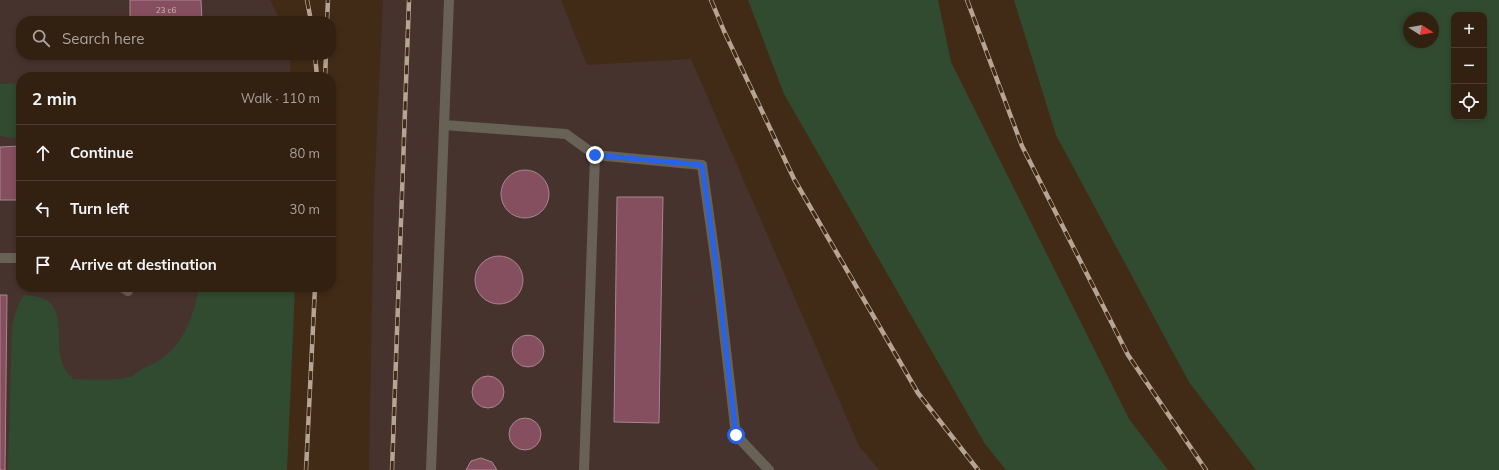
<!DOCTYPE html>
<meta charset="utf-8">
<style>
:root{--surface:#322010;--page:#3a2819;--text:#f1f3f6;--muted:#a8a39f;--line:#4d3e30}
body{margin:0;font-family:Mulish,sans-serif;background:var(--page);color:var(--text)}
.controls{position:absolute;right:12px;top:12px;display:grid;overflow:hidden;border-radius:8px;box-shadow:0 2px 6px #0003}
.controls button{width:36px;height:36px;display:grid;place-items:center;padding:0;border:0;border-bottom:1px solid var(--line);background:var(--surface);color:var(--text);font:20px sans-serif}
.compass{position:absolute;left:1403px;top:12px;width:36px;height:36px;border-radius:50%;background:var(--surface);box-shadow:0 2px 6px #0003;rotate:101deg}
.stop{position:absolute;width:12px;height:12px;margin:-9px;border:3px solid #2563eb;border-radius:50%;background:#fff}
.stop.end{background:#2563eb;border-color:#fff;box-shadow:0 1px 4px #0008}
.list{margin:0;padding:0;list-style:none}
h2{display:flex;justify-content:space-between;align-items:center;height:52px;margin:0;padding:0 16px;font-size:17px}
h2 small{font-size:13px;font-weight:400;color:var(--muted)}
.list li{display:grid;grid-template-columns:26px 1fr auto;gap:12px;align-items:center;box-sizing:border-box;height:56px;padding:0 16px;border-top:1px solid var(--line)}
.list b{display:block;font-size:15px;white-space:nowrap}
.list em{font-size:13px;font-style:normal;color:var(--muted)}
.icon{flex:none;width:22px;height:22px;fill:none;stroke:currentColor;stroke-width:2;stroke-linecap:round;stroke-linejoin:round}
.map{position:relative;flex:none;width:1499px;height:470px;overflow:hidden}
.search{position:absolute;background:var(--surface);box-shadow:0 2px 6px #0003;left:16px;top:16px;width:320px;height:44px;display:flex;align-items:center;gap:10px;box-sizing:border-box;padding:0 14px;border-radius:16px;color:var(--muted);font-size:15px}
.panel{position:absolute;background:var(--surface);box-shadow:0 2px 6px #0003;left:16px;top:72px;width:320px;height:220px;border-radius:16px}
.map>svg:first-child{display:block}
.industrial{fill:#46332d}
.green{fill:#314b31;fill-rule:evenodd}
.building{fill:#864f60;stroke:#aa848f}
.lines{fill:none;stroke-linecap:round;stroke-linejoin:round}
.service{stroke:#676255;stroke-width:10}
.rail-casing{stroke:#b6a495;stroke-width:4.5}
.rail{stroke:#422b16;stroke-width:3;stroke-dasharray:9;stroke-linecap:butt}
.route{stroke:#2563eb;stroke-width:5}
.labels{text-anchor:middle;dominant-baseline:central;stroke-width:3;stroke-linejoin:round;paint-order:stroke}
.number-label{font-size:8px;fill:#d0b6b1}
</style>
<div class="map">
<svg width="1499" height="470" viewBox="0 0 1499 470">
<rect width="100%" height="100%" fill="#422b16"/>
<g class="industrial">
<polygon points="0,0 270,0 281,21 21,21 21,55 291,55 290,77 21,77 21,287 281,287 272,470 0,470"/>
<polygon points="383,0 561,0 587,65 691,59 859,446 879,470 369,470 374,196"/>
</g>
<g class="green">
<polygon points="748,0 938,0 951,62 1129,419 1168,470 1006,470 985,444 784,94"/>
<path d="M 1014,0 L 1499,0 L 1499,470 L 1256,470 L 1189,382 L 1056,135 ZM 1454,15 L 1484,15 L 1484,117 L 1454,117 ZM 1409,18 L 1433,18 L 1433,42 L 1409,42 Z"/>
<polygon points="21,83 21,137 14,138 0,136 0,84"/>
<path d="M 199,287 L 295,287 L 287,470 L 8,470 L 12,328 C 14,315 17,306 24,295 C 77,297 49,340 65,369 C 67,373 71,376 73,379 C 86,380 121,381 132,376 C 135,374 139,371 142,369 C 149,366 155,363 161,359 C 185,343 194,314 199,287 Z"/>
</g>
<g class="building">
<polygon points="130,0 201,0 202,21 130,21"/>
<polygon points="21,146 21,200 0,200 0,147"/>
<circle cx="525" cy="194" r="24"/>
<polygon points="617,197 663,197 659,423 614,422"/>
<circle cx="499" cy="280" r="24"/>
<polygon points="0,295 7,295 5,470 0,470"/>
<circle cx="528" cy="351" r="16"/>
<circle cx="488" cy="392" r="16"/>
<circle cx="525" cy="434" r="16"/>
<polygon points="481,458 492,462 497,470 466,470 471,461"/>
</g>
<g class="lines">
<g class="service">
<polyline points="449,0 444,125 566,134 595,155 702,165 716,264 736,435 769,470"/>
<polyline points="0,258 21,258"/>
<polyline points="122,287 128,291"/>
<polyline points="431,470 444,125"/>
<polyline points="584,470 595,155"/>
</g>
<g class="rail-casing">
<g id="rail">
<polyline points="307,0 311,21"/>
<polyline points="711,0 724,31 794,179 918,393 978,470"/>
<polyline points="967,0 1022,146 1128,355 1206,470"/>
<polyline points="327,21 328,0"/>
<polyline points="315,55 317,77"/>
<polyline points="325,77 326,55"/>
<polyline points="306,470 315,287"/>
<polyline points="392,470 409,0"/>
</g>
</g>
<use href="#rail" class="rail"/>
</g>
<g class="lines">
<polyline class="route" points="595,155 702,165 716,264 736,435"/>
</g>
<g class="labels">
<g class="number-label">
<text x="166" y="10">23 с6</text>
</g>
</g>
</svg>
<div class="controls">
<button>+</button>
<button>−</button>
<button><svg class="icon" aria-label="locate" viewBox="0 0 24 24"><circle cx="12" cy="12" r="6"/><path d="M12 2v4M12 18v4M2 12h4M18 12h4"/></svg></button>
</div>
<svg class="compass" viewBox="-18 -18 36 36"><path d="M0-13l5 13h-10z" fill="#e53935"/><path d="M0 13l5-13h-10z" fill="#a8a39f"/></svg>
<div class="stop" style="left:736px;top:435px"></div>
<div class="stop end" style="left:595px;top:155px"></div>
<div class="search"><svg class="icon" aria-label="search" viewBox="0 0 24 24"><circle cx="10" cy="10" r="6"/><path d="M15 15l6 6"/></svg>Search here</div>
<section class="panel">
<h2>2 min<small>Walk · 110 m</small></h2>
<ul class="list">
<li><svg class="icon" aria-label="ahead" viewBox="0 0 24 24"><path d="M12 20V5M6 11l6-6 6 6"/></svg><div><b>Continue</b></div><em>80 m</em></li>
<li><svg class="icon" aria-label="left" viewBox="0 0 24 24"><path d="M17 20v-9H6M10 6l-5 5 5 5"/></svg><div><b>Turn left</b></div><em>30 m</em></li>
<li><svg class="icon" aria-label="arrive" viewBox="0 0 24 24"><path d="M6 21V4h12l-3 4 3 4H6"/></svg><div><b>Arrive at destination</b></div></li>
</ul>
</section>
</div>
